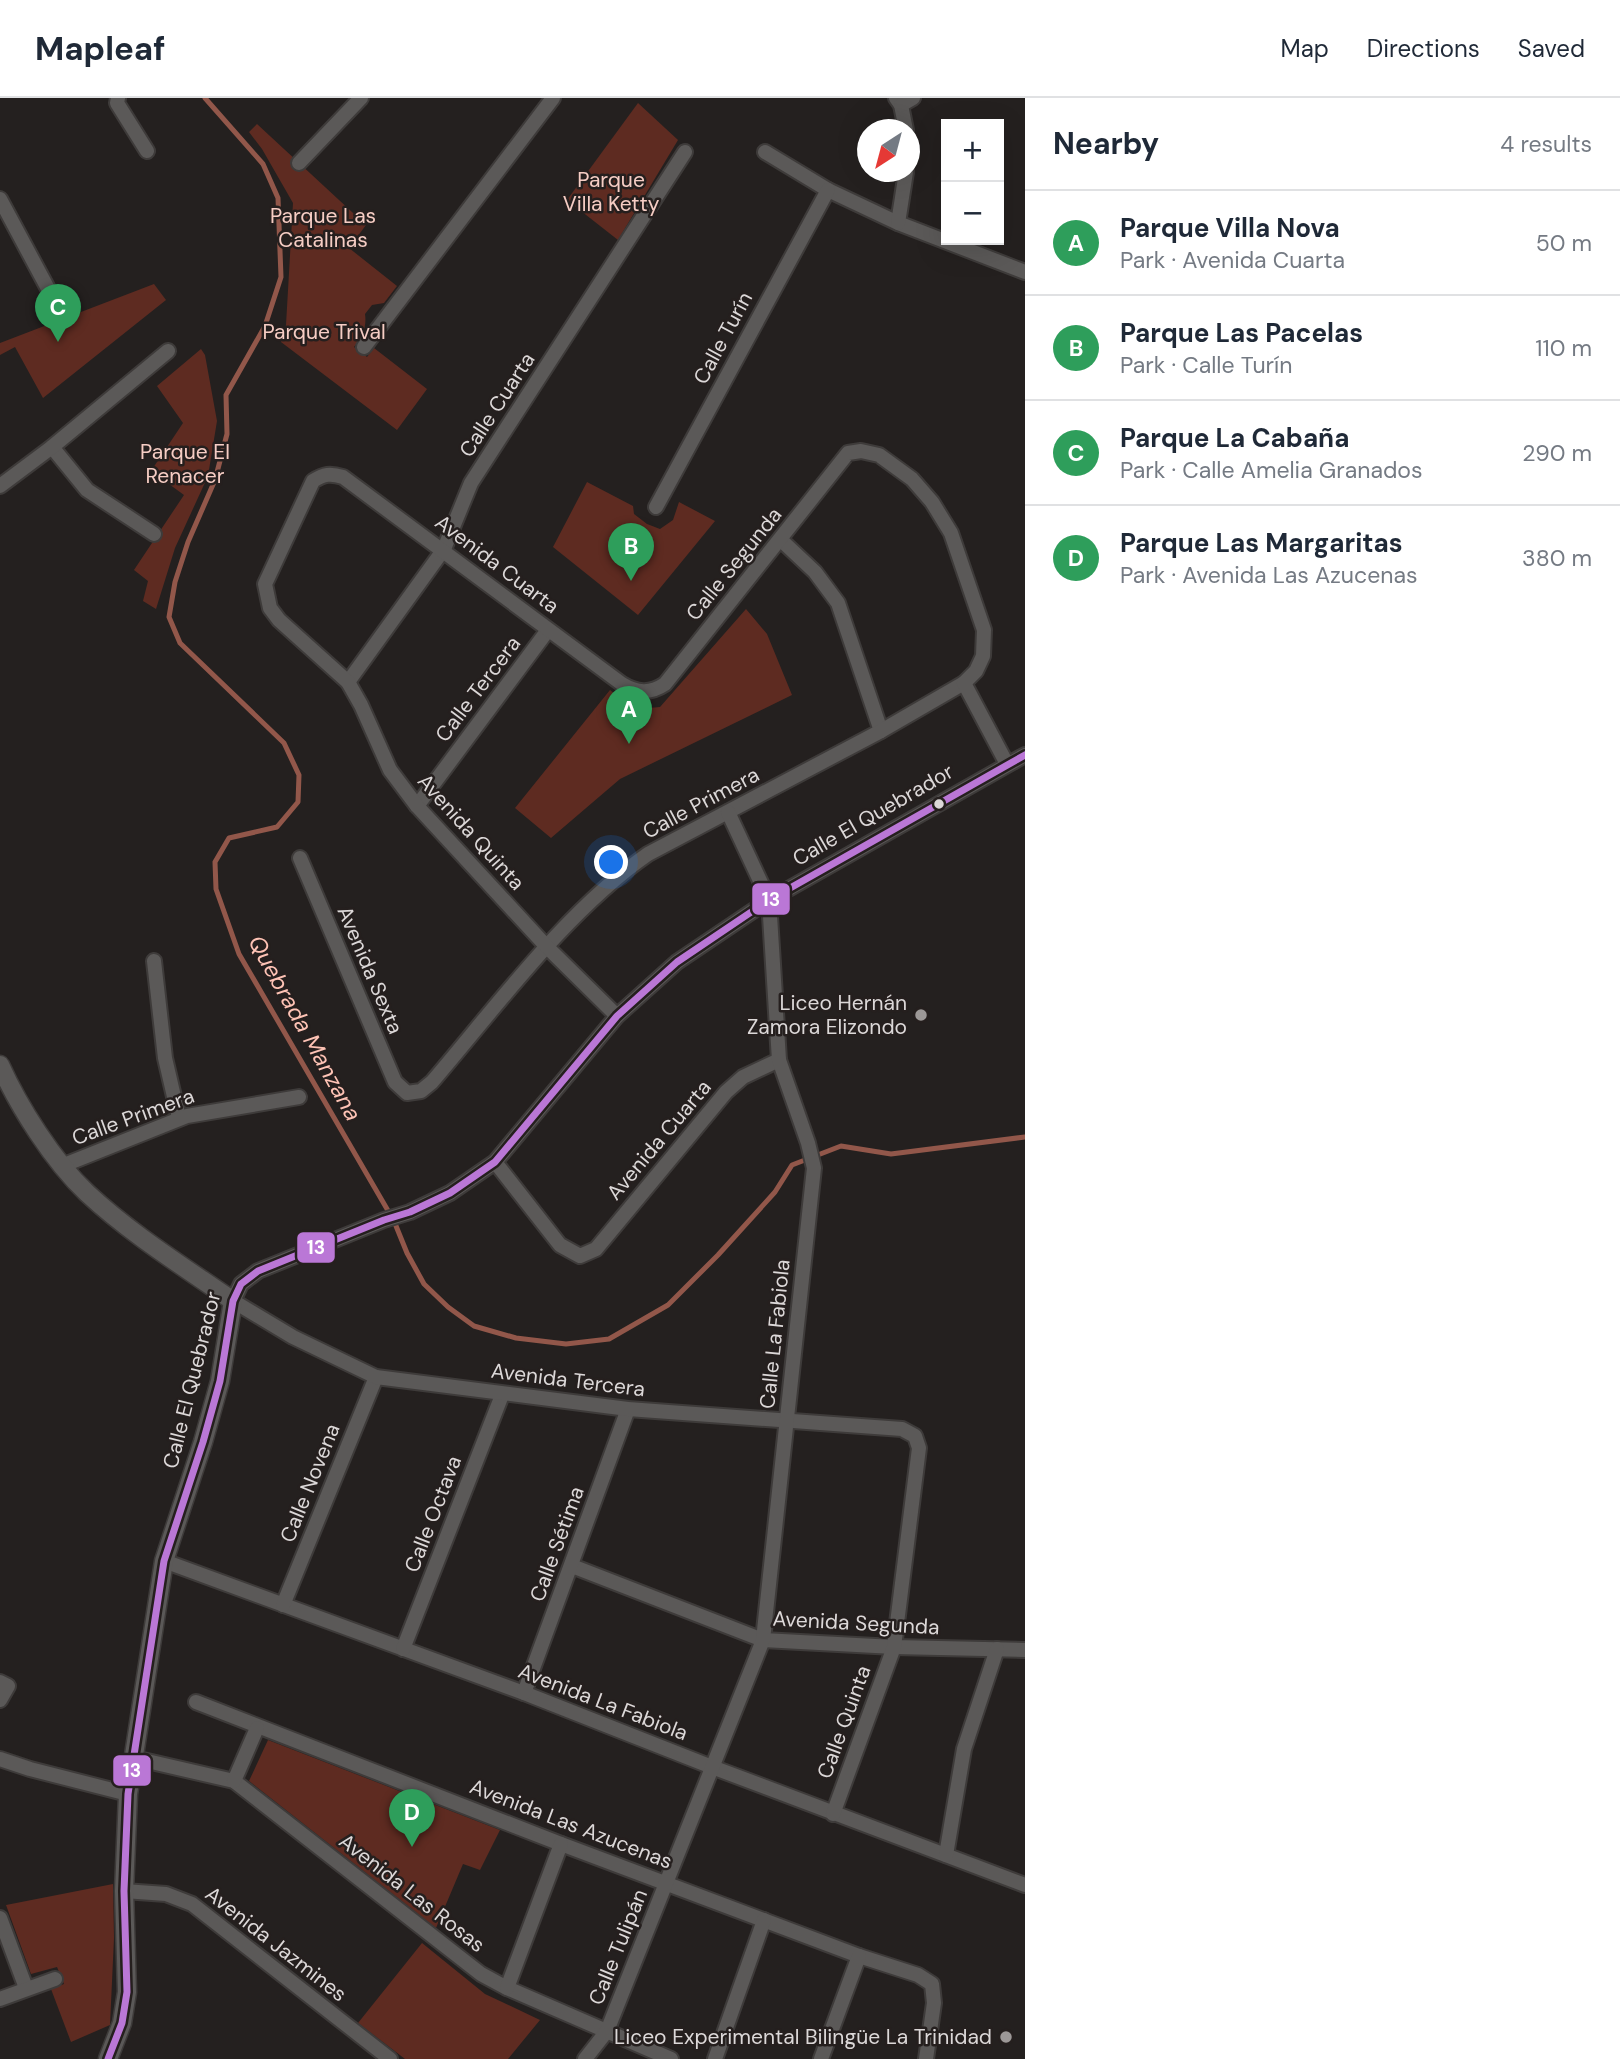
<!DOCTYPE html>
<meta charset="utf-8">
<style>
:root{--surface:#fff;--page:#f2f2f3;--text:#1f2937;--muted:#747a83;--line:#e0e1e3;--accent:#d93025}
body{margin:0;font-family:"DM Sans",sans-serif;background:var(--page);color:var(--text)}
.controls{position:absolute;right:21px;top:21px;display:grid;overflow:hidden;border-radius:0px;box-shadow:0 7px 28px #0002}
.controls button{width:63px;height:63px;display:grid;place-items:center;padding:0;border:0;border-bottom:2px solid var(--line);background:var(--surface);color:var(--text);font:35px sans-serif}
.compass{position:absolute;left:857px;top:21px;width:63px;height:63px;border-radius:50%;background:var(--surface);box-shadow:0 7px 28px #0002;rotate:216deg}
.you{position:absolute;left:612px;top:765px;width:24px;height:24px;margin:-18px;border:5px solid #fff;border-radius:50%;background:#1a73e8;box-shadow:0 0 0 10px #1a73e833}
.badge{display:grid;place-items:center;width:46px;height:46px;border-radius:50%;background:var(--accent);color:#fff;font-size:23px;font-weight:700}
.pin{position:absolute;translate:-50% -58px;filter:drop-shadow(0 2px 4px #0008)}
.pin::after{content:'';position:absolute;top:37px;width:24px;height:21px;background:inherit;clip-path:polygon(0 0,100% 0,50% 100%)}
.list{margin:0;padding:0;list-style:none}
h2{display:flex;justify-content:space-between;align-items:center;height:91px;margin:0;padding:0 28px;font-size:30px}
h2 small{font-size:23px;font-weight:400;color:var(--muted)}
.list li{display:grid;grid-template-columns:46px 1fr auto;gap:21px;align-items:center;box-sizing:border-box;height:105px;padding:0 28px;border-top:2px solid var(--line)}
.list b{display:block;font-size:26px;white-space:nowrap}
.list p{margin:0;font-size:23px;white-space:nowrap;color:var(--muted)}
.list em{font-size:23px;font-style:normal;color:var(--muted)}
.map{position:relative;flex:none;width:1025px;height:1961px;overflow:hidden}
header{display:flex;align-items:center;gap:42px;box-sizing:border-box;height:98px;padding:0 35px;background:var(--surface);border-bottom:2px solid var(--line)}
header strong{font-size:33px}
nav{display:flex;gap:38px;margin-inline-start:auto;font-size:24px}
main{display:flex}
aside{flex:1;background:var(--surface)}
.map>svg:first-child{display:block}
.green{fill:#5e2b21}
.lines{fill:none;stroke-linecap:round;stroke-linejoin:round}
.stream{stroke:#92574a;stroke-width:5}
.minor-casing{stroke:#3e3b3a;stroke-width:18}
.tertiary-casing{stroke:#3e3b3a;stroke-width:21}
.minor{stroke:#5b5958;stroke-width:14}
.tertiary{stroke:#5b5958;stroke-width:18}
.bus-1-casing{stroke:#251f1e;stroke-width:12}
.bus-1{stroke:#ba77d6;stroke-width:7}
.bus-dot{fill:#dcd8d8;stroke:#251f1e;stroke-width:2.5}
.poi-dot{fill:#9c9897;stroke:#251f1e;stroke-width:2.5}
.labels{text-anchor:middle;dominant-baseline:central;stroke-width:5;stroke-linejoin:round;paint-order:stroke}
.park-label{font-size:21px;fill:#f6cdc4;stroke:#251f1e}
.street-label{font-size:21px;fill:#dcd8d8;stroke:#251f1e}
.poi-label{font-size:21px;fill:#dcd8d8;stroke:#251f1e;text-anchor:end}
.water-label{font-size:23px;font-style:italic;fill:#fec3b5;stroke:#251f1e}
.line-badge{stroke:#251f1e;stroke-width:2.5}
.badge-label{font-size:19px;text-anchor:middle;font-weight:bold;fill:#fff}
</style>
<header>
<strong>Mapleaf</strong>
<nav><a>Map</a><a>Directions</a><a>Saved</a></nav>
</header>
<main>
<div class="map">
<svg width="1025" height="1961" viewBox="0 0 1025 1961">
<rect width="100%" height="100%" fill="#24201f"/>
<g class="green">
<polygon points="638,5 678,42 618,142 567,102"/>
<path d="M 257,26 L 366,127 L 349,150 L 397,188 L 384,205 L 372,207 L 365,216 C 367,229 362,239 354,249 L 367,259 L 374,250 L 427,291 L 397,332 L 281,244 L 286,227 L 293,105 L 262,51 L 249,34 Z"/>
<polygon points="154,186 166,202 43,300 15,249 0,257 0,245"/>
<polygon points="201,251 205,257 217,323 208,378 175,450 156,511 143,503 148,483 134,472 184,397 151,373 183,325 157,288"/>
<polygon points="587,384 633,408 634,416 647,426 660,431 673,422 679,404 715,423 638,517 553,449"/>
<path d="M 746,511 L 767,536 L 792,597 L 620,681 L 551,740 L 515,710 L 610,592 C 626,606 638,612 660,609 Z"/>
<polygon points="268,1642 500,1732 480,1772 463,1766 436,1830 249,1683"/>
<polygon points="113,1786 114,1840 110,1927 71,1944 51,1891 64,1886 57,1869 31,1876 6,1807"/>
<polygon points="422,1845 485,1896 540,1922 508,1961 405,1961 358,1925"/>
</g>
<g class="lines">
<polyline class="stream" points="205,0 263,66 278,100 281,179 265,228 226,297 227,336 215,382 188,444 175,484 169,519 180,545 284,645 299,677 298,704 277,729 229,740 215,764 216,791 239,856 394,1123 407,1155 424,1186 448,1209 474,1228 516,1240 566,1246 609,1241 668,1207 718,1157 775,1094 792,1067 841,1048 891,1056 1025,1039"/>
<g class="minor-casing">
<g id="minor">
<polyline points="118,0 117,5 147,53"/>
<polyline points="896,0 901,7 906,32"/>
<polyline points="901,7 913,0"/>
<polyline points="765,54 828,92 898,125 1025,174"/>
<polyline points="299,65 361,0"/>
<polyline points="0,101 61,215"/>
<polyline points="898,125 906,74"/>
<polyline points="364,249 553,0"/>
<polyline points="52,349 87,392 154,436"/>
<polyline points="0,388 52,349 168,253"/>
<polyline points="656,409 828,92"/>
<polyline points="781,442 815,474 838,505 881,633"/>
<polyline points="348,584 444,451 471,385 685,54"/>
<polyline points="417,708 548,532"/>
<path d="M 300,760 L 395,984 L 407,995 L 421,993 L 432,984 C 497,908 566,813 648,756 L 881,633 L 964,585"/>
<polyline points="154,863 165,960 179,1020"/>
<path d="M 617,918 L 547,849 L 417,708 L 390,672 L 361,607 L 348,584 L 279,522 L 270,510 L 265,486 L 313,383 C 324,376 330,375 343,379 L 622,586 C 637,595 650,596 665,586 L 848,355 L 861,353 L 879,357 L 912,381 L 932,404 L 951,435 L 984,532 L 983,558 L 976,573 L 964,585 L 1007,666"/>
<polyline points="495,1064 560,1147 580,1158 596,1151 726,994 743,979 779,962"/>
<polyline points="64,1067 187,1018 299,999"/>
<polyline points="164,1463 524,1595 712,1669 1025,1787"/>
<polyline points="572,1468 763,1542 894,1549 1025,1552"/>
<polyline points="283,1507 376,1279"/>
<polyline points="403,1551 502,1297"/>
<polyline points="0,1584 8,1588 0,1602"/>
<polyline points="524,1595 628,1311"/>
<polyline points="196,1604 561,1746 859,1858 918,1877 932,1886 934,1905 926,1961"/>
<polyline points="134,1660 234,1683 481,1876 507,1890 671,1961"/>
<polyline points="0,1661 30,1671 128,1696"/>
<polyline points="234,1683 257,1630"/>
<polyline points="833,1716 894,1549 919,1350 915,1338 902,1331 628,1311 376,1279 293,1239 233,1203 241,1186 258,1173 384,1122 410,1114 450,1095 495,1064 617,918 677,864 769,802 1025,657"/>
<polyline points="946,1757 964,1651 997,1551"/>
<polyline points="124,1793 166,1796 192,1806 390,1961"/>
<polyline points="0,1820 26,1890"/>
<polyline points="507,1890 561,1746"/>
<polyline points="0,1901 55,1881"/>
<polyline points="585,1961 607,1933 763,1542 814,1070 808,1045 779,962 769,802 728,714"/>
<polyline points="715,1961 764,1822"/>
<polyline points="821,1961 859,1858"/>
</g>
</g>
<g class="tertiary-casing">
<path id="tertiary" d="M 0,967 C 19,1009 53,1063 87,1095 C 131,1136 184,1169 233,1203 L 220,1283 L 203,1344 L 164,1463 L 128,1696 L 124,1793 L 127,1894 L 122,1925 L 108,1961"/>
</g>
<use href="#minor" class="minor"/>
<use href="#tertiary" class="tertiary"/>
<g class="bus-1-casing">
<polyline id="bus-1" points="108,1961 122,1925 127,1894 124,1793 128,1696 164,1463 203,1344 220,1283 233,1203 241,1186 258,1173 384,1122 410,1114 450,1095 495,1064 617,918 677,864 769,802 1025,657"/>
</g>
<use href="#bus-1" class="bus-1"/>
</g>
<circle class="bus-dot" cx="939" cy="706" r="6"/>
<g class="poi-dot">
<circle cx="921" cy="917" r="7"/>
<circle cx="1006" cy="1939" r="7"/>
</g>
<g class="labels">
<g class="park-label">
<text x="611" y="82">Parque<tspan x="611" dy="24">Villa Ketty</tspan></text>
<text x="323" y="118">Parque Las<tspan x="323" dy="24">Catalinas</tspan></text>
<text x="324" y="234">Parque Trival</text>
<text x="185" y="354">Parque El<tspan x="185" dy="24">Renacer</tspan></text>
</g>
<g class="street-label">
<text transform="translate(723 240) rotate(-62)">Calle Turín</text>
<text transform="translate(497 307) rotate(-57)">Calle Cuarta</text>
<text transform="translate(497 466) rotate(37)">Avenida Cuarta</text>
<text transform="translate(734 466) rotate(-51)">Calle Segunda</text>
<text transform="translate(478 591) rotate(-53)">Calle Tercera</text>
<text transform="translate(701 705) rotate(-28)">Calle Primera</text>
<text transform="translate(873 717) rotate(-30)">Calle El Quebrador</text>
<text transform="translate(471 734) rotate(48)">Avenida Quinta</text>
<text transform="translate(370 872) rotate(67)">Avenida Sexta</text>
<text transform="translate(133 1019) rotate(-20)">Calle Primera</text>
<text transform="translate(659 1042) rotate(-50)">Avenida Cuarta</text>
<text transform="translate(775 1236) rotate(-84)">Calle La Fabiola</text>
<text transform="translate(192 1282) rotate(-76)">Calle El Quebrador</text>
<text transform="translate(568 1282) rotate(7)">Avenida Tercera</text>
<text transform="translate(310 1385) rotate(-68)">Calle Novena</text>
<text transform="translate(433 1416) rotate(-69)">Calle Octava</text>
<text transform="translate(557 1446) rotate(-70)">Calle Sétima</text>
<text transform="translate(856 1525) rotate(3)">Avenida Segunda</text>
<text transform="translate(603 1604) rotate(21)">Avenida La Fabiola</text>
<text transform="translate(844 1624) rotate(-70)">Calle Quinta</text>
<text transform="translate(571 1726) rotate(21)">Avenida Las Azucenas</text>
<text transform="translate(412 1795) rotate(38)">Avenida Las Rosas</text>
<text transform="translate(276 1846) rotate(38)">Avenida Jazmines</text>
<text transform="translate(618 1849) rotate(-68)">Calle Tulipán</text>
</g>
<g class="poi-label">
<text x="907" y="905">Liceo Hernán<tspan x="907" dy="24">Zamora Elizondo</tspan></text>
<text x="992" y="1939">Liceo Experimental Bilingüe La Trinidad</text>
</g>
<g class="water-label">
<text transform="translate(305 930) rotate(61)">Quebrada Manzana</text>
</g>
</g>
<g class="line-badge">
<rect x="751" y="784" width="40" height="34" rx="7" fill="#ba77d6"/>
<rect x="296" y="1133" width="40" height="33" rx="7" fill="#ba77d6"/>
<rect x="112" y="1656" width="40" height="33" rx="7" fill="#ba77d6"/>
</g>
<g class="badge-label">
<text x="771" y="808">13</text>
<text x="316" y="1156">13</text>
<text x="132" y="1679">13</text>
</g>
</svg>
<div class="controls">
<button>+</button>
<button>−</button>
</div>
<svg class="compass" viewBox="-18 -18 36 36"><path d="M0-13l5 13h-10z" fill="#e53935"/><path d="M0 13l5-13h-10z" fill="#747a83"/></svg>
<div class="you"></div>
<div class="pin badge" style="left:629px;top:646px;background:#2e9e5b">A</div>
<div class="pin badge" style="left:631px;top:483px;background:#2e9e5b">B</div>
<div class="pin badge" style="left:58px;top:244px;background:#2e9e5b">C</div>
<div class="pin badge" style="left:412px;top:1749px;background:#2e9e5b">D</div>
</div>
<aside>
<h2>Nearby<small>4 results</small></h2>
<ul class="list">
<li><span class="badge" style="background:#2e9e5b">A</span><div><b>Parque Villa Nova</b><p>Park · Avenida Cuarta</p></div><em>50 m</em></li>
<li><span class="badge" style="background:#2e9e5b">B</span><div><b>Parque Las Pacelas</b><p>Park · Calle Turín</p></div><em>110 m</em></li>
<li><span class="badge" style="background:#2e9e5b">C</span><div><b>Parque La Cabaña</b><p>Park · Calle Amelia Granados</p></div><em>290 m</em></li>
<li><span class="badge" style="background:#2e9e5b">D</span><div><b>Parque Las Margaritas</b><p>Park · Avenida Las Azucenas</p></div><em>380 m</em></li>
</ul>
</aside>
</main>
